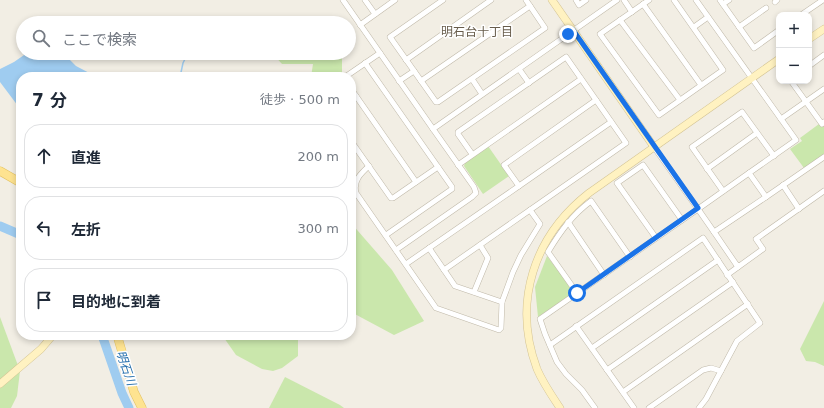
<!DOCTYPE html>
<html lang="ja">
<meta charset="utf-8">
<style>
:root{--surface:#fff;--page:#f6f6f7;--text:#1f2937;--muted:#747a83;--line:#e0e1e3}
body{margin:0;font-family:"DejaVu Sans","Noto Sans JP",sans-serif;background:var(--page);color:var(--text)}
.controls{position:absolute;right:12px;top:12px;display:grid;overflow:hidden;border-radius:8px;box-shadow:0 2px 6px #0003}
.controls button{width:36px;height:36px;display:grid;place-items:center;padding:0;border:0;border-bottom:1px solid var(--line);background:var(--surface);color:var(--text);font:20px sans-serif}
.stop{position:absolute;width:12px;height:12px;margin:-9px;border:3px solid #1a73e8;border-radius:50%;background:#fff}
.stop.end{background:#1a73e8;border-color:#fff;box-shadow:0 1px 4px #0008}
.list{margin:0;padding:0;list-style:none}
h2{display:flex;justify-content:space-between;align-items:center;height:52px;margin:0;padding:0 16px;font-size:17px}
h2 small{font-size:13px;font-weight:400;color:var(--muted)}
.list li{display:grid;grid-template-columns:26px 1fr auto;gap:12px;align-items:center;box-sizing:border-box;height:64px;margin:0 8px 8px;padding:0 8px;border:1px solid var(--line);border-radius:16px}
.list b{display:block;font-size:15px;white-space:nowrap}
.list em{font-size:13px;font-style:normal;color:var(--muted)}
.icon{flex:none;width:22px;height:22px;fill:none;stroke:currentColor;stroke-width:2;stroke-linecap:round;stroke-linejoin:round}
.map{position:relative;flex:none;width:824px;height:408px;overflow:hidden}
.search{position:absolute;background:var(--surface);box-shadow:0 2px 6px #0003;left:16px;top:16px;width:340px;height:44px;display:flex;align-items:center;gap:10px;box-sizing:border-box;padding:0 14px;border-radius:22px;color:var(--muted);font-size:15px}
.panel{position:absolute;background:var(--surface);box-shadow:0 2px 6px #0003;left:16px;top:72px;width:340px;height:268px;border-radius:16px}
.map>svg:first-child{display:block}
.green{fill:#cae7ac}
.water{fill:#9fccf0}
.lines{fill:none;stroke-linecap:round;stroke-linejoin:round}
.stream{stroke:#9fccf0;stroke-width:1.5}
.river{stroke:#9fccf0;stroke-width:9}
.street-casing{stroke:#c0b9a9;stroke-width:6}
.secondary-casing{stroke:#d3c393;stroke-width:8}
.primary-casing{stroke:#e3c160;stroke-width:9}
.street{stroke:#fff;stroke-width:5}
.secondary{stroke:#fff2c1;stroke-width:7}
.primary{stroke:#fee390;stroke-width:8}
.route{stroke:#1a73e8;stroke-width:5}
.labels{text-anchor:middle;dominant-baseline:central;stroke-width:3;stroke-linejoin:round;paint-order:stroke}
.neighbourhood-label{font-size:12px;fill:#675c4b;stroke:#fff}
.water-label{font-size:12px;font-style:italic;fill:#2d74af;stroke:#fff}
</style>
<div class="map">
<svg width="824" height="408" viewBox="0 0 824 408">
<rect width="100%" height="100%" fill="#f2eee4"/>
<g class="green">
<polygon points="272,53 339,53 342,56 342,77 311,77 313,64 282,64"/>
<polygon points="819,124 822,127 824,126 824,154 804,168 790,149 802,141 800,138"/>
<polygon points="488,146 509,176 483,194 464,166 465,163"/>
<polygon points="351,223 392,270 424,321 394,335 351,312"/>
<polygon points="547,256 573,290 572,294 538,317 535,287"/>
<polygon points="824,301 824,366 815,362 806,361 800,349"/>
<polygon points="0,317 20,371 17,396 11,408 0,408"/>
<polygon points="222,335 298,335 298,356 282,368 273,371 262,369 236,355"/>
<polygon points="285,377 340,405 344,408 269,408"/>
</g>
<polygon class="water" points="27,53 63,53 76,66 97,77 21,77 21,110 0,82 0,69 14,62"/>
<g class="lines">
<g class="stream">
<polyline points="212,23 217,17 224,23"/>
<polyline points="180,77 183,63 188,53"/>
</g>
<g class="river">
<polyline points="0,226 21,235"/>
<polyline points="102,335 122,393 129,408"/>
</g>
<g class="street-casing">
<g id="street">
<polyline points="343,0 433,129"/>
<polyline points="365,0 375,14"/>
<polyline points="443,0 390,37 436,102 438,102 545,28 526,0"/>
<polyline points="576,0 579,5 586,0"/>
<polyline points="624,0 632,12"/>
<polyline points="649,0 600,34 659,115 723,70 674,0"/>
<polyline points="696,0 796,140 749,173 766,197 824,157"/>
<polyline points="720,0 754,48 779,30"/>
<polyline points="775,2 777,0"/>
<polyline points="643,4 701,85"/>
<polyline points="723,4 729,0"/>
<polyline points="801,15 823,0"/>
<polyline points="620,20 680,100"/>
<polyline points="360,25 395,0"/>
<polyline points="694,27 708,17"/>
<polyline points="739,27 766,8"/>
<polyline points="406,60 491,0"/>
<polyline points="365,63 452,187 452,189 386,235"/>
<polyline points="809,66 824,55"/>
<polyline points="519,69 529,83"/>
<polyline points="345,77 380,53"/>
<polyline points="472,79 482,94"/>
<polyline points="399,81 414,71"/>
<polyline points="421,81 530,6"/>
<polyline points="791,81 822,124 824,122"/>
<polyline points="351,89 356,96 351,99"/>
<polyline points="356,96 416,182"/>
<polyline points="596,100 504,165 519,186 611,122"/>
<polyline points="781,119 824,89"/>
<polyline points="351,141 391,198 393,198 438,167"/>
<polyline points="458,165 581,79"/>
<path d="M 369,166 C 360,174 353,181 356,193 L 436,308 L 499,330 L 501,328 L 502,302 L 513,272 L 521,255 L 540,224 L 530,210 L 626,143 L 566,57 L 458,132 L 458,134 L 472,154"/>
<polyline points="707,169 757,133"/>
<polyline points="783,185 799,209"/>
<polyline points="723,191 692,147 742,112 774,156"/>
<polyline points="766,197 714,232 738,267 763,249 756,239 824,191"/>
<polyline points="568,222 604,275"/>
<polyline points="714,232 698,209 749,173"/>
<polyline points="656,238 617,183 643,165 682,220"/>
<polyline points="429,248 455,286 502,302"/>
<polyline points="396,250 472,197 476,193 474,187 433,129 617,0"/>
<polyline points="406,264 519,186"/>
<polyline points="444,270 530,210"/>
<polyline points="727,275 738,267"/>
<polyline points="474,292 488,258 480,245"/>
<path d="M 577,293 L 548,252 C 560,232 572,215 591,201 L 630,257"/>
<polyline points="576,326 634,408"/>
<polyline points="550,345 703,238 760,323 737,341 706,399 699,408"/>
<polyline points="592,348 718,260"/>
<polyline points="607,370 733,282"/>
<polyline points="623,392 748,304"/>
<polyline points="595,408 582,390 566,374 557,362 545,334 540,319 698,209 654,147"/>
<polyline points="649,408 703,370 711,368 721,371"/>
</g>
</g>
<g class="secondary-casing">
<g id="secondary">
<polyline points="552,0 654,147"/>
<polyline points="809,39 824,29"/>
<polyline points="0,384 41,349 53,335"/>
<path d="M 560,408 C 552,396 543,383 537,369 C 512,302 534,236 589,193 L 779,59"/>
</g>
</g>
<g class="primary-casing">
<g id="primary">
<polyline points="0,171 21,183"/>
<polyline points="117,335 134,392 142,408"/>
</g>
</g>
<use href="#street" class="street"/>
<use href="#secondary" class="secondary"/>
<use href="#primary" class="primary"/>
</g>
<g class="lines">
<polyline class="route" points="568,34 573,30 698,208 577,293"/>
</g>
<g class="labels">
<g class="neighbourhood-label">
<text x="477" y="32">明石台十丁目</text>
</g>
<g class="water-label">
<text transform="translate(126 368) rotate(71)">明石川</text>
</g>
</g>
</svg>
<div class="controls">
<button>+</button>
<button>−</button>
</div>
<div class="stop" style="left:577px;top:293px"></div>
<div class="stop end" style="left:568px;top:34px"></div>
<div class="search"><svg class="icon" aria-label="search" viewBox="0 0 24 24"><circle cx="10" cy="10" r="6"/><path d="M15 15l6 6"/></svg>ここで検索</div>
<section class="panel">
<h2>7 分<small>徒歩 · 500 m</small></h2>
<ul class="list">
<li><svg class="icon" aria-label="ahead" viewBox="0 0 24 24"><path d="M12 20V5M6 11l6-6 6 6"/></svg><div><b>直進</b></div><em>200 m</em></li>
<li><svg class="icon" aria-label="left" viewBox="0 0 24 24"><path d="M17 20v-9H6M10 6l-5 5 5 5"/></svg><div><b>左折</b></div><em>300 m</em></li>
<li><svg class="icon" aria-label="arrive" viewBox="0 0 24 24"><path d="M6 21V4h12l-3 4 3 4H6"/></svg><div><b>目的地に到着</b></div></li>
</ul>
</section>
</div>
